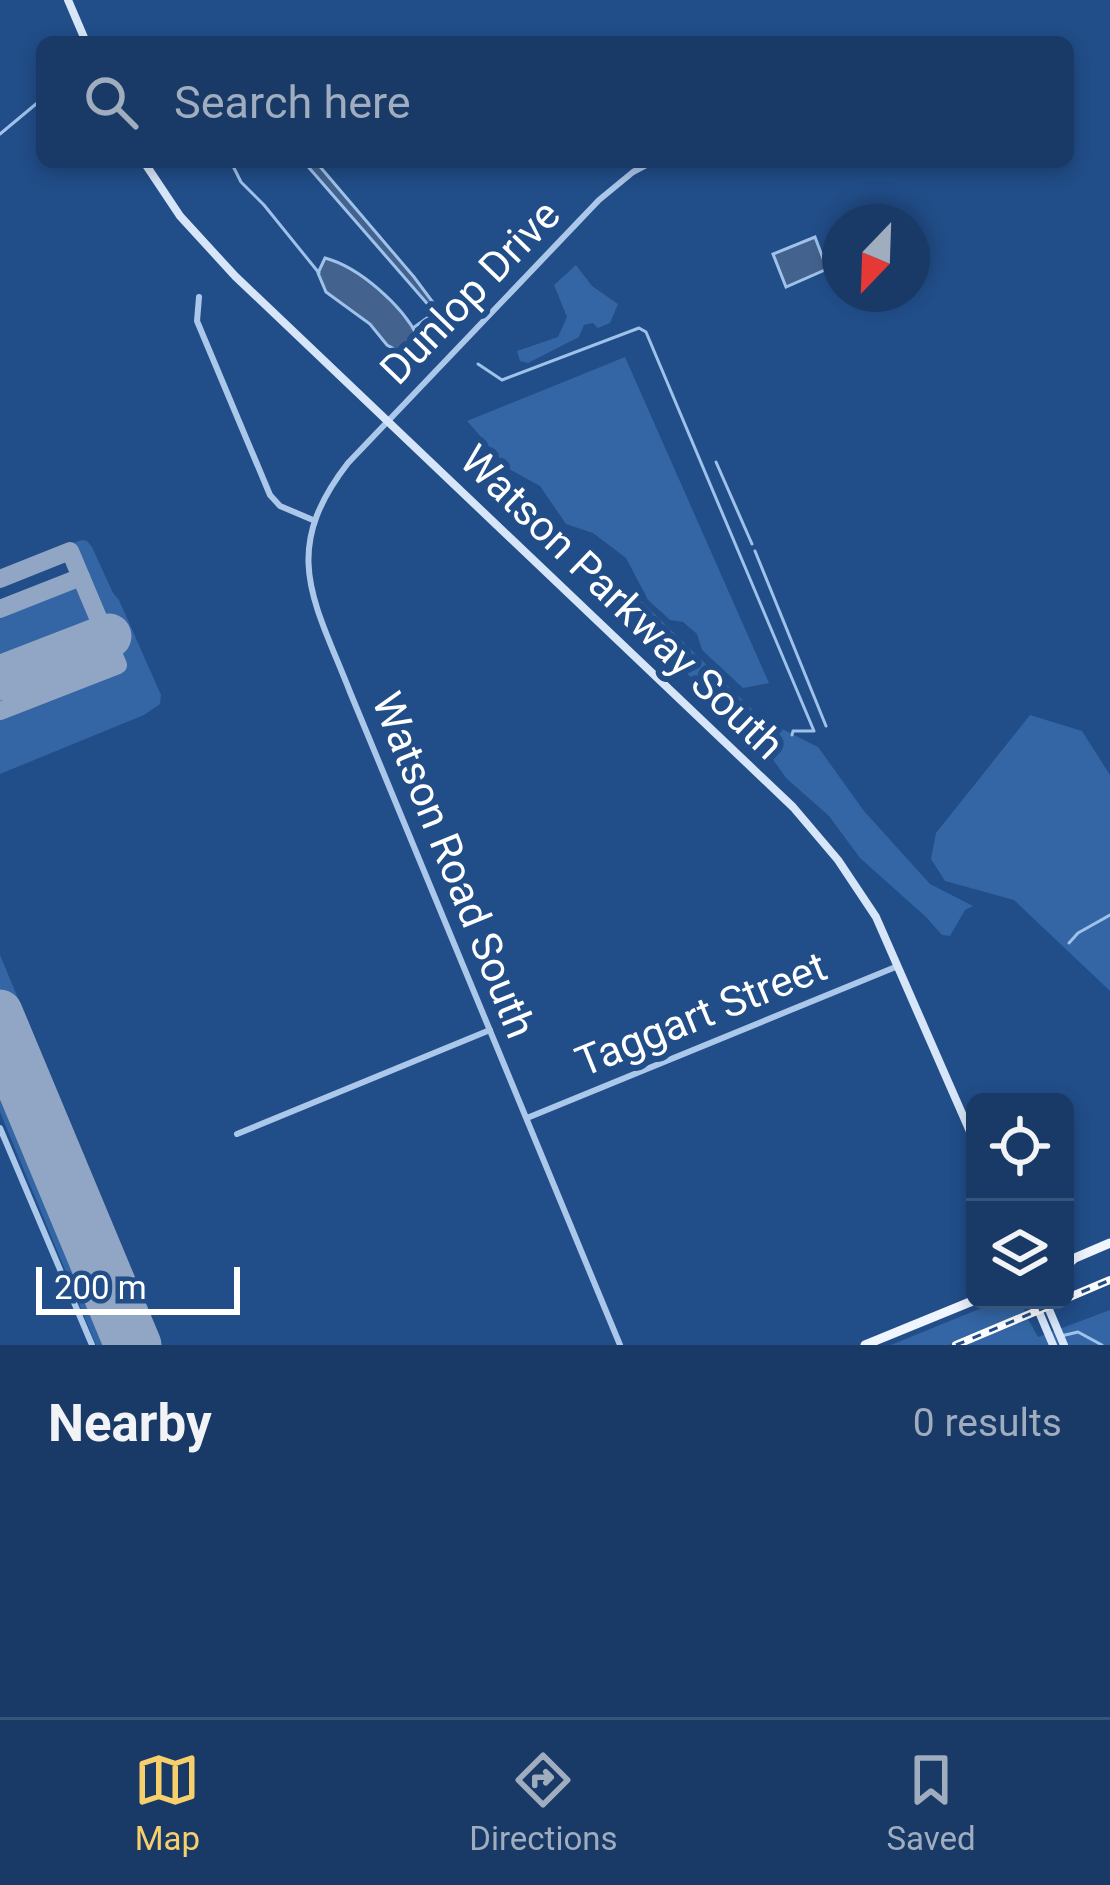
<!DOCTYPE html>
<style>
:root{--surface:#193a66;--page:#22416c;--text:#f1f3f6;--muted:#9fadbf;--line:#37547a;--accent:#f7d06c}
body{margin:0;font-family:Roboto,sans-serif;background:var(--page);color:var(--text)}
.controls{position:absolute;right:36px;bottom:36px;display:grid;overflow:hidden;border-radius:18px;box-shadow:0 6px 18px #0003}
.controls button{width:108px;height:108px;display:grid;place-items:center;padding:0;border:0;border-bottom:3px solid var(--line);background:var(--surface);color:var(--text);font:60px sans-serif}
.compass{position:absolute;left:822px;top:204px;width:108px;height:108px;border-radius:50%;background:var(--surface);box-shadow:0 6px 18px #0003;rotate:203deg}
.scale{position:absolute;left:36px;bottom:30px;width:204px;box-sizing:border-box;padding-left:12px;border:6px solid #fff;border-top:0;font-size:33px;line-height:42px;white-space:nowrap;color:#fff;-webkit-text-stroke:9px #214d88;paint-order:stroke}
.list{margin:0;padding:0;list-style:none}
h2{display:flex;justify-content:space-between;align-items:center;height:156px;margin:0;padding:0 48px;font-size:51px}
h2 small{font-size:39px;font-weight:400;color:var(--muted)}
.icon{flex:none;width:66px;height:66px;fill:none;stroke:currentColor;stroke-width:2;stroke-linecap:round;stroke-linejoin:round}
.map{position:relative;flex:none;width:1110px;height:1345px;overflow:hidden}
.search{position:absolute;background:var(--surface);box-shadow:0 6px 18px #0003;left:36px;right:36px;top:36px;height:132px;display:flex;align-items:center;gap:30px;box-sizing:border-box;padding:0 42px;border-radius:18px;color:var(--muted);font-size:45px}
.sheet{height:372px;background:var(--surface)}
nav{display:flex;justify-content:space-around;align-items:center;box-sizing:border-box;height:168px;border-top:3px solid var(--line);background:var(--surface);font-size:33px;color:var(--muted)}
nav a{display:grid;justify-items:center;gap:6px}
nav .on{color:var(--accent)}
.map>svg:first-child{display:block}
.green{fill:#3466a5}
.water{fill:#43638e;stroke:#9fc2eb;stroke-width:3}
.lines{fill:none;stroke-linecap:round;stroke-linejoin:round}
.stream{stroke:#9fc2eb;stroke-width:3}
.taxiway{stroke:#90a6c4;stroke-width:18}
.runway{stroke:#90a6c4;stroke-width:45}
.street{stroke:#abc7ea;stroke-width:6}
.secondary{stroke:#d6e5f8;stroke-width:8}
.primary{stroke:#eff5fe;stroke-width:9}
.rail-casing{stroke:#fff;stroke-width:8}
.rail{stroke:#214d88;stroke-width:3;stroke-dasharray:9;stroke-linecap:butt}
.labels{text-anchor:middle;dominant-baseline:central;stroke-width:12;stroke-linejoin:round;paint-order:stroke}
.street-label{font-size:42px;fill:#fff;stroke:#214d88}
</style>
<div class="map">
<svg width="1110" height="1345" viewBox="0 0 1110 1345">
<rect width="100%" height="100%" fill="#214d88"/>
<g class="green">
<polygon points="576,265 592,286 618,304 610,323 598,328 593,323 584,325 579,337 528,363 520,361 517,351 558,337 567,317 554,285"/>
<polygon points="625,357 769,683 743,688 702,650 697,634 683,622 670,620 648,600 626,558 593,533 566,524 540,486 509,469 467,421"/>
<polygon points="82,540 87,541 92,547 113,593 119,600 161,695 160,704 144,715 0,774 0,612 84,579 70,544"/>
<polygon points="632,592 762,719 818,747 864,811 930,884 973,906 965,910 950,936 942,935 926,917 860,858 829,816 786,778 737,708 722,703 620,618"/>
<polygon points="1030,715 1082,731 1110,775 1110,991 1014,900 945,881 931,859 936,833"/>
<polygon points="0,955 162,1345 96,1345 0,1112"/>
<polygon points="1001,1300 1020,1300 1026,1313 949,1345 891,1345"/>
<polygon points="1110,1310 1110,1345 966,1345 1028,1319 1038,1337"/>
</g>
<g class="water">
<polygon points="304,162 316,162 414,277 443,316 446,317 457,313 457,317 442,330 438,329 431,308"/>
<polygon points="815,237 827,269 786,287 773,254"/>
<path d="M 325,258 C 359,267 402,305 418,337 L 413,346 L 400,352 L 387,345 L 370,324 L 326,292 L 318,273 Z"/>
</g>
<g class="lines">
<g class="stream">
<polyline points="0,134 42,99"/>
<polyline points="231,162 241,182 264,205 319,273"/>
<polyline points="413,328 427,318 435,317"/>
<polyline points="478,364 502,380 639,328 646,332 814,731 793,731 792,735"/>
<polyline points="716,462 752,544"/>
<polyline points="755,551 826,726"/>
<polyline points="1069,943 1078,933 1110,915"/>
<polyline points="1061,1336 1078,1332 1102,1345"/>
</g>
<g class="taxiway">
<polyline points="0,579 70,551 118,665 0,711"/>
<polyline points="0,609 81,577"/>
<polyline points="0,1076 112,1345"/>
<polyline points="8,1095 31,1087"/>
</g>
<g class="runway">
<polyline points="0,678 109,636"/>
<polyline points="0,1012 139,1345"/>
</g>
<g class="street">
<polyline points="199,297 197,321 270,495 280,506 313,520"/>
<polyline points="527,1118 898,966"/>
<polyline points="0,1128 92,1345"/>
<polyline points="237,1134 490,1030"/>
<path d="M 620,1345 L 350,692 C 314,600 279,552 348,463 L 599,200 L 633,172 L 652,162"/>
</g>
<g class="secondary">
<polyline points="68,0 86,42"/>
<polyline points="144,162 180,216 235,276 793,807 838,860 876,917 975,1143"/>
<polyline points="1034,1300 1053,1345"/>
<polyline points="1045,1300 1064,1345"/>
</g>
<g class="primary">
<polyline points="1065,1267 1075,1258 1110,1243"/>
<polyline points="865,1345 975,1300"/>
</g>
<g class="rail-casing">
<g id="rail">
<polyline points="1065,1299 1110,1280"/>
<polyline points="956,1345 1063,1300"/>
</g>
</g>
<use href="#rail" class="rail"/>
</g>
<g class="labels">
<g class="street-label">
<text transform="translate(470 292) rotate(-46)">Dunlop Drive</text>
<text transform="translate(622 602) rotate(44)">Watson Parkway South</text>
<text transform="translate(454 865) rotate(68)">Watson Road South</text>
<text transform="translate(701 1014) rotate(-22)">Taggart Street</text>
</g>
</g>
</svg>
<div class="controls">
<button><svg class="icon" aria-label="locate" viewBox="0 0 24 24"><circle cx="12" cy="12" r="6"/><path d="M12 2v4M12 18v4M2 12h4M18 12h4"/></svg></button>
<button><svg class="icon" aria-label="layers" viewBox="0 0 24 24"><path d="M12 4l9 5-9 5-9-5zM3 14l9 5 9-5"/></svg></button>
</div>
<svg class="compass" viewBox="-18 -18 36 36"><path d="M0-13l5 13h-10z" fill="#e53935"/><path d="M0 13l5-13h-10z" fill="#9fadbf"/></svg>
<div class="scale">200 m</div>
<div class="search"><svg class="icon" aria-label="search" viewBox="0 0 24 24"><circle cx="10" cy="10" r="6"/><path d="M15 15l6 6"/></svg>Search here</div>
</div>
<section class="sheet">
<h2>Nearby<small>0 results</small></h2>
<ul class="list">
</ul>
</section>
<nav>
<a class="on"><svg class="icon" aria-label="map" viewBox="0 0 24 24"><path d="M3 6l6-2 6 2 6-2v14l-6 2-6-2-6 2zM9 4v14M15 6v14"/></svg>Map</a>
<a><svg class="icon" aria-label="directions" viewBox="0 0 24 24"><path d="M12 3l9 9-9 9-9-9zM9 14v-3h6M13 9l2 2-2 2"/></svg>Directions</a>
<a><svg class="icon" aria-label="saved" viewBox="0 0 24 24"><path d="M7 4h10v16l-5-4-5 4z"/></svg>Saved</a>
</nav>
